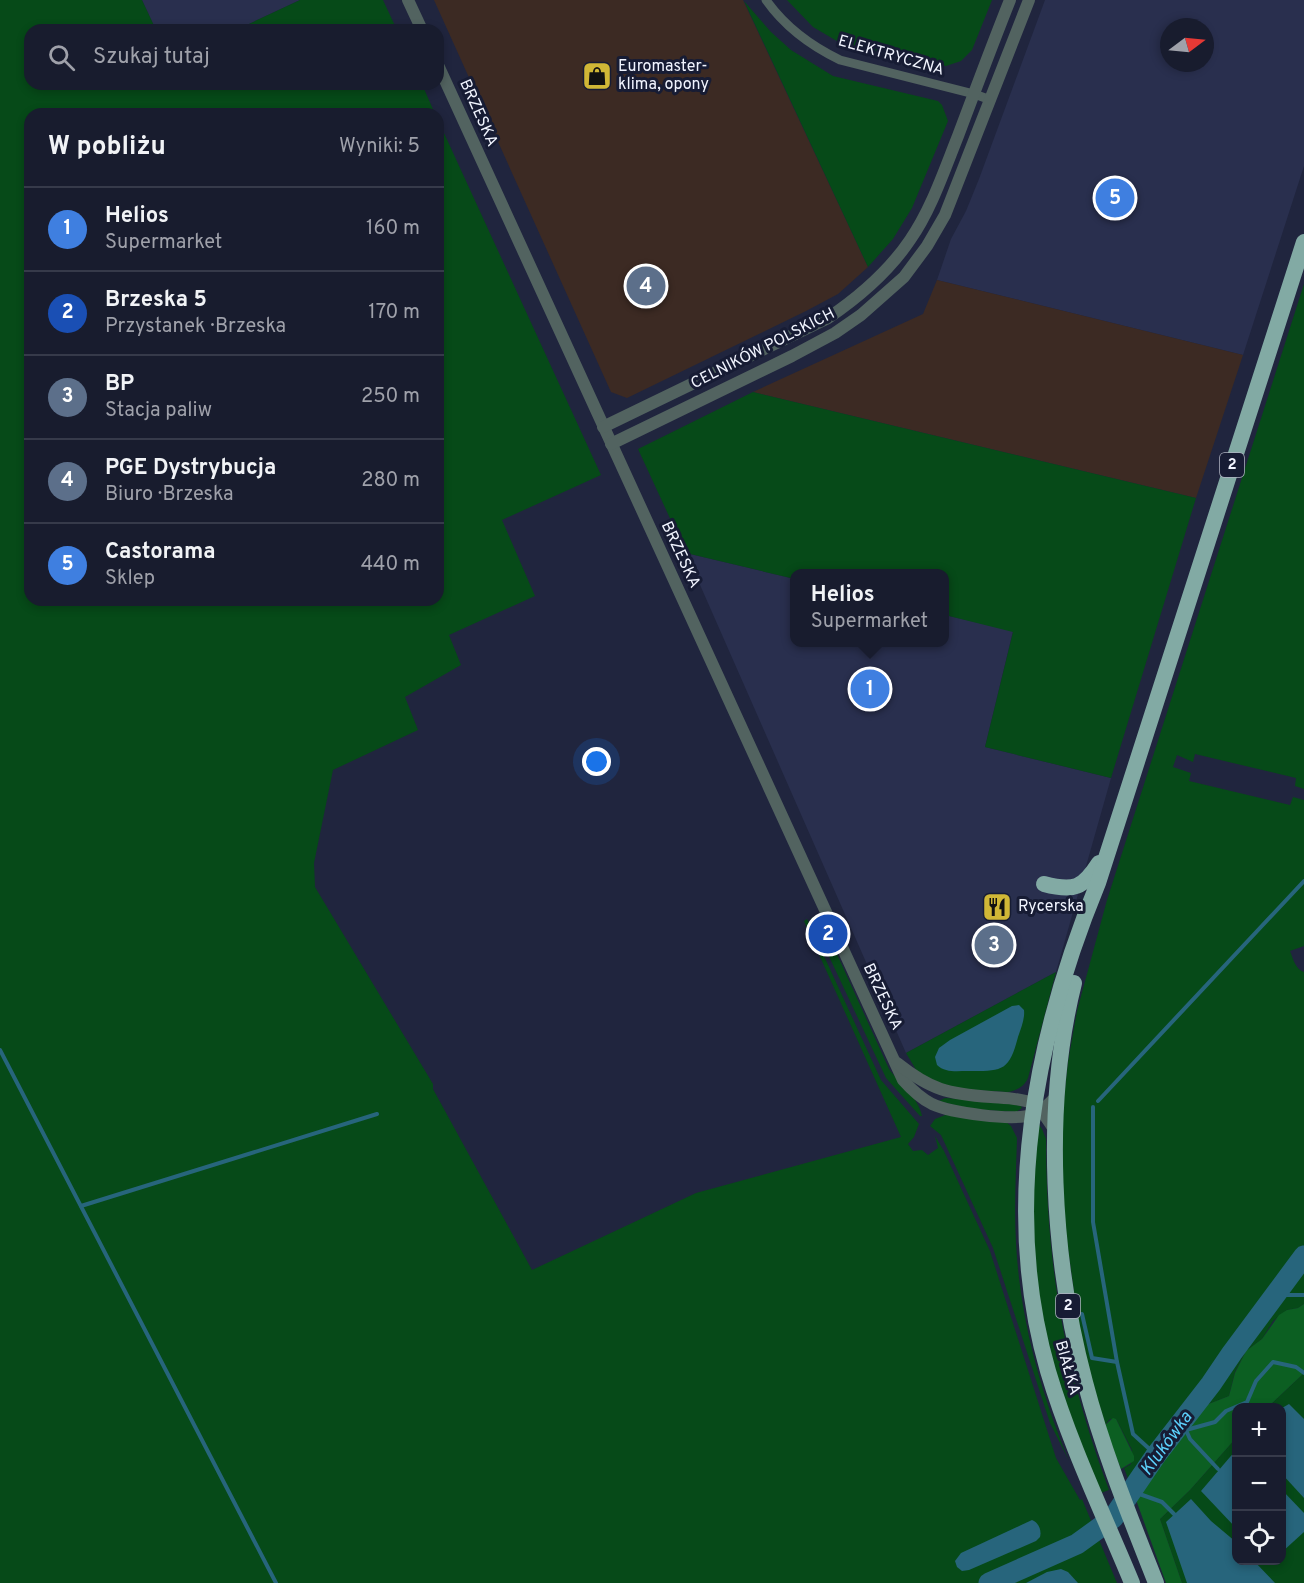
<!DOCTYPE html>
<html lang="pl">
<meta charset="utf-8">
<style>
:root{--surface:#181c2e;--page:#212536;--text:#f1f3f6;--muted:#9fa1aa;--line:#363a4a;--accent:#d0b736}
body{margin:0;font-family:Overpass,sans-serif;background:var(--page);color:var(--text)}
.controls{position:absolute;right:18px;bottom:18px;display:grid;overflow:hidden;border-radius:12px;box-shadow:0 3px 9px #0003}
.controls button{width:54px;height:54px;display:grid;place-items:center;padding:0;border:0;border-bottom:2px solid var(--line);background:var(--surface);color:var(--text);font:30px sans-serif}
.compass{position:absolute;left:1160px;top:18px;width:54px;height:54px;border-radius:50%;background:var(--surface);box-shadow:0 3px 9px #0003;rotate:74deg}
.you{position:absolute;left:597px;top:762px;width:21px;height:21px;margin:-15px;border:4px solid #fff;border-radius:50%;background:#1a73e8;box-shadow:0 0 0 9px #1a73e833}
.badge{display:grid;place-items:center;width:39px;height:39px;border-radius:50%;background:var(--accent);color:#fff;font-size:20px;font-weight:700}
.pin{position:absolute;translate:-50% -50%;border:3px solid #fff;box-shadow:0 2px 6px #0006}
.popup{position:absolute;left:790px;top:569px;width:159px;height:78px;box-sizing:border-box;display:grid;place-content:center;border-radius:12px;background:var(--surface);filter:drop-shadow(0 2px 4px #0005);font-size:20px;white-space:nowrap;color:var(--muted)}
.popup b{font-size:22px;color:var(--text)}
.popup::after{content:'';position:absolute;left:50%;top:100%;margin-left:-12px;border:12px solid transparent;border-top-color:var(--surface)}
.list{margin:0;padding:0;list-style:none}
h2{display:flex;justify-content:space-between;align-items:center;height:78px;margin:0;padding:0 24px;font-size:26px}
h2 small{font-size:20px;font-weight:400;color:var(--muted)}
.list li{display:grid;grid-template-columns:39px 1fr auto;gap:18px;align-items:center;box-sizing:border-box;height:84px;padding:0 24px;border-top:2px solid var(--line)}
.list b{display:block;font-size:22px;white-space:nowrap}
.list p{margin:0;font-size:20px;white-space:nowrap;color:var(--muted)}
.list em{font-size:20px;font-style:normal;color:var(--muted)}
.icon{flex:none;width:33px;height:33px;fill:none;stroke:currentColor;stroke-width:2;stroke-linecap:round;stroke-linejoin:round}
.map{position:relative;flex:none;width:1304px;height:1583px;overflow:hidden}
.search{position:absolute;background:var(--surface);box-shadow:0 3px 9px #0003;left:24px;top:24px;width:420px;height:66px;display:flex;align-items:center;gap:15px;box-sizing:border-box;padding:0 21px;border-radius:18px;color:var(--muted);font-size:22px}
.panel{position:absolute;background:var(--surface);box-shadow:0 3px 9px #0003;left:24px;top:108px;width:420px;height:498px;border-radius:18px}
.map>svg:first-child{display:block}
.built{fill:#292f4e;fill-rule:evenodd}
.industrial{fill:#3c2a23}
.green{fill:#064a18}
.forest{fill:#0c5f22}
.water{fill:#27657c}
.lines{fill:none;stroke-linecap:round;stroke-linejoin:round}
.stream{stroke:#27657c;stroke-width:4}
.river{stroke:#27657c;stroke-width:21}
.minor{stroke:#526360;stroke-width:9}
.tertiary{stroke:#526360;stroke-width:12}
.trunk{stroke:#82aaa4;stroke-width:16}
.labels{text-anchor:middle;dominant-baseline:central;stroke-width:6;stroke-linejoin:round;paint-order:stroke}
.shield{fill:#171c34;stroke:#b0b4c2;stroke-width:1.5}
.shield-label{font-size:15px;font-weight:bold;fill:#f2f5ff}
.street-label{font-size:16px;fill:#f2f5ff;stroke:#171c34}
.poi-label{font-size:16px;fill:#f2f5ff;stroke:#171c34;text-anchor:start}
.water-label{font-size:18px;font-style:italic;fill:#5cd1fc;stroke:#171c34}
</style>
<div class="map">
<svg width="1304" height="1583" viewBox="0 0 1304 1583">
<rect width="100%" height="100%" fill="#20253e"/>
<g class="built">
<polygon points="142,0 300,0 236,30 156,30"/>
<path d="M 1045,0 L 1304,0 L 1304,166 L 1243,355 L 937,280 L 951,239 L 966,211 L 979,179 ZM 1169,27 L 1205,27 L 1205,63 L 1169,63 Z"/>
<polygon points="686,553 795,579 795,642 945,642 945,615 1013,631 985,747 1111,778 1056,972 906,1053"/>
</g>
<g class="industrial">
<polygon points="434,0 743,0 868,267 838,294 806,311 627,398 611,392"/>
<polygon points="937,280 1243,355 1196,498 753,392 923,314"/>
</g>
<g class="green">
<polygon points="0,0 142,0 156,30 30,30 30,84 422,84 435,114 30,114 30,600 438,600 438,120 601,475 502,520 535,596 449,635 461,665 405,697 418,730 333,770 314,863 315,887 433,1084 433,1089 532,1270 696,1193 901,1137 804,921 807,919 881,1080 919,1124 914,1137 908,1144 913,1151 922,1150 928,1155 938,1148 935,1136 944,1151 990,1251 1056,1458 1080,1500 1082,1499 1117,1583 0,1583"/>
<polygon points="300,0 383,0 397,30 236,30"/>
<polygon points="787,0 992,0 972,50 961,61 946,66 876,53 842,44 813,27"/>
<polygon points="744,1 771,32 791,50 833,76 938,101 942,105 948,121 912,208 893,239 868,267"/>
<path d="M 1304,284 L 1304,789 L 1295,786 L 1296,778 L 1195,754 L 1193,762 L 1177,755 L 1173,767 L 1191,773 L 1189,781 L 1290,805 L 1293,797 L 1304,800 L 1304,946 L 1290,951 C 1293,959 1296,970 1304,972 L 1304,1304 L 1298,1308 L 1287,1310 L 1273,1321 L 1262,1339 L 1246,1351 L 1235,1372 L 1229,1396 L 1201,1407 L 1170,1442 L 1135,1497 L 1124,1468 L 1131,1464 L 1132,1450 L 1116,1419 L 1110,1419 L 1104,1426 L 1081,1341 L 1063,1213 L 1062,1116 L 1068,1062 L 1077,1011 L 1107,900 Z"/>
<polygon points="753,392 1196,498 1111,778 985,747 1013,632 945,615 945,574 795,574 795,579 686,553 638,449"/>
<path d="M 816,917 L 822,921 L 889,1069 C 899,1083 919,1098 922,1116 L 920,1116 L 886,1078 L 811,918 Z"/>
<path d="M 1056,972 L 1028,1078 C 1024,1087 1017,1090 1008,1092 L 953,1089 L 918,1073 L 906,1053 Z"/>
<polygon points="945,1098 1006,1102 1021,1106 1022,1108 1016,1112 970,1109 939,1101"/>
<path d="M 948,1114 L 1005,1121 L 1011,1126 L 1017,1138 C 1016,1173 1014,1208 1016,1243 C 1020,1318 1040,1391 1069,1461 L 1050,1423 L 993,1248 L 941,1135 L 930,1126 L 935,1119 Z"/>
<path d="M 1038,1123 L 1042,1129 L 1046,1139 C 1046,1266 1065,1371 1109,1490 L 1098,1494 L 1076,1439 L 1045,1340 L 1031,1232 Z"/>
<polygon points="1304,1373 1304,1583 1182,1583 1160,1519 1190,1490 1236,1438 1236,1560 1282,1560 1282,1408 1268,1407"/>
</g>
<g class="forest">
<polygon points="1304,1304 1304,1373 1268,1407 1236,1408 1236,1438 1190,1490 1160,1519 1182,1583 1166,1583 1135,1497 1170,1442 1201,1407 1229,1396 1235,1373 1246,1351 1262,1339 1279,1315 1287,1310 1298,1308"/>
<polygon points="1113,1418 1116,1419 1134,1456 1134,1461 1121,1469 1104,1426"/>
</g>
<g class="water">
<path d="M 1019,1005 L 1024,1010 C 1025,1019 1021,1028 1018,1037 C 1009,1072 1002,1071 968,1071 C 957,1071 945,1073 937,1065 L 935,1057 L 939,1048 L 950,1040 L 1012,1006 Z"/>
<polygon points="1289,1404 1304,1419 1304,1498 1282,1474 1282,1408"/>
<polygon points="1236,1450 1236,1528 1201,1491"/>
<polygon points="1282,1490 1304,1513 1304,1532 1282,1552"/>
<polygon points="1191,1499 1211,1521 1236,1542 1236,1560 1254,1561 1275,1583 1187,1583 1166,1522"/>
<path d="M 1032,1520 C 1038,1522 1042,1530 1040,1537 L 1036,1541 L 969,1570 L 962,1571 L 957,1567 L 955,1561 L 961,1553 Z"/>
<polygon points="1061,1569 1068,1572 1078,1583 1026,1583 1047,1572"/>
</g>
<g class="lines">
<g class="stream">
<polyline points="0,1050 276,1583"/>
<polyline points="1098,1101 1304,881"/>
<polyline points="1093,1107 1093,1222 1117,1362 1133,1434 1156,1455"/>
<polyline points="81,1206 377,1114"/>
<polyline points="1275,1295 1304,1295"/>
<polyline points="1082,1314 1092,1358 1117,1362"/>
<polyline points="1178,1426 1186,1430 1215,1422 1226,1411 1247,1402 1256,1381 1273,1362 1296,1367 1304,1373"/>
<polyline points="1186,1430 1190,1439 1218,1469"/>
<polyline points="1131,1491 1162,1502 1175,1515"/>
</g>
<polyline class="river" points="989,1583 1077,1544 1113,1518 1156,1455 1211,1384 1232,1353 1304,1256"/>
<path class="minor" d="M 766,0 C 785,27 811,46 840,60 L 974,94 L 991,100"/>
<g class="tertiary">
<polyline points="408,0 422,30"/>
<path d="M 438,65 L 903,1080 C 911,1089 920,1098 932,1104 C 952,1113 1011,1121 1032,1115 C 1043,1112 1050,1102 1058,1095"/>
<path d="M 603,427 L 828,318 C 859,297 889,271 910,240 C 931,210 944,171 958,136 C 975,91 992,45 1010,0"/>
<polyline points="611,444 792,356 835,333 861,315 904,277 927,246 945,215 1029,0"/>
<path d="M 897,1063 C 931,1090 948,1094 991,1097 C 1004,1098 1020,1098 1032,1103 C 1042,1108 1049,1123 1056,1132"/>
</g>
<g class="trunk">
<path d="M 1044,884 C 1074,892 1083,888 1099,863"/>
<path d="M 1074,983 C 1043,1106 1052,1260 1085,1382 C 1103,1451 1130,1517 1156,1583"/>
<path d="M 1132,1583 C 1103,1513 1070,1445 1048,1371 C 1001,1209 1035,1036 1098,883 L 1304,242"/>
</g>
</g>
<defs>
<g id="shop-square" transform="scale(1.5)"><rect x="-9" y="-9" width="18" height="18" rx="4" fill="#d0b736" stroke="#171c34"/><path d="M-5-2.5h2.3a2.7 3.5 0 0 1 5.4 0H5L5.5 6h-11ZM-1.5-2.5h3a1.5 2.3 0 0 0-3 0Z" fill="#111"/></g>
<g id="restaurant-square" transform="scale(1.5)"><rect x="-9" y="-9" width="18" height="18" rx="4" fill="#d0b736" stroke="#171c34"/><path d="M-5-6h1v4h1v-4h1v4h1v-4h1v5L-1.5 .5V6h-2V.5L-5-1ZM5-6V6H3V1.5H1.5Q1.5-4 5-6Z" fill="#111"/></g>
</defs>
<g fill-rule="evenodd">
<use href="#shop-square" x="597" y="76"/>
<use href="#restaurant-square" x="997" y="907"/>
</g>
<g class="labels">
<g class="shield">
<rect x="1220" y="453" width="24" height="24" rx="4.5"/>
<rect x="1056" y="1294" width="24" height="24" rx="4.5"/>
</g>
<g class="shield-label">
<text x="1232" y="465">2</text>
<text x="1068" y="1306">2</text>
</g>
<g class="street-label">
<text transform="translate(891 56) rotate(16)">ELEKTRYCZNA</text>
<text transform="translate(478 113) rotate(66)">BRZESKA</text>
<text transform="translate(763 349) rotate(-27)">CELNIKÓW POLSKICH</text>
<text transform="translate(680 555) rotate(65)">BRZESKA</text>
<text transform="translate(882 997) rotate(65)">BRZESKA</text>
<text transform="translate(1067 1368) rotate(74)">BIAŁKA</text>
</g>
<g class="poi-label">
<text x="618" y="67">Euromaster-<tspan x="618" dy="18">klima, opony</tspan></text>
<text x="1018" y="907">Rycerska</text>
</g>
<g class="water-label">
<text transform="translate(1167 1444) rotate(-54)">Klukówka</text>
</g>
</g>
</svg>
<div class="controls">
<button>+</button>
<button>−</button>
<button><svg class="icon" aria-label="locate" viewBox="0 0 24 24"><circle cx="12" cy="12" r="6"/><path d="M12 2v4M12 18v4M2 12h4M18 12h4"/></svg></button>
</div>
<svg class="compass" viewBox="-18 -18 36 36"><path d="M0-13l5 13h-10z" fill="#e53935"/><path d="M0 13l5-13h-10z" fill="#9fa1aa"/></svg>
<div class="you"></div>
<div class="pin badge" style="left:870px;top:689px;background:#3f7fe0">1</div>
<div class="popup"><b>Helios</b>Supermarket</div>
<div class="pin badge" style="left:828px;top:934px;background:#1a4fb4">2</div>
<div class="pin badge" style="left:994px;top:945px;background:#5c6f8a">3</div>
<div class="pin badge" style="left:646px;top:286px;background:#5c6f8a">4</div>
<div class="pin badge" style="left:1115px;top:198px;background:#3f7fe0">5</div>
<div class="search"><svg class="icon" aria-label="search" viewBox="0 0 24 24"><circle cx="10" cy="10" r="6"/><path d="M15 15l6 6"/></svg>Szukaj tutaj</div>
<section class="panel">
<h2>W pobliżu<small>Wyniki: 5</small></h2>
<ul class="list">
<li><span class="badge" style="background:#3f7fe0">1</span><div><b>Helios</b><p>Supermarket</p></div><em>160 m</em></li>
<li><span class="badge" style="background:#1a4fb4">2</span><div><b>Brzeska 5</b><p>Przystanek · Brzeska</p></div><em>170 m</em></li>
<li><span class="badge" style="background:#5c6f8a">3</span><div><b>BP</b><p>Stacja paliw</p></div><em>250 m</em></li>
<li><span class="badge" style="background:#5c6f8a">4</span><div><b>PGE Dystrybucja</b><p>Biuro · Brzeska</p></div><em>280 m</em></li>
<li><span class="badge" style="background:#3f7fe0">5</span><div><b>Castorama</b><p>Sklep</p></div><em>440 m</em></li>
</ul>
</section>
</div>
